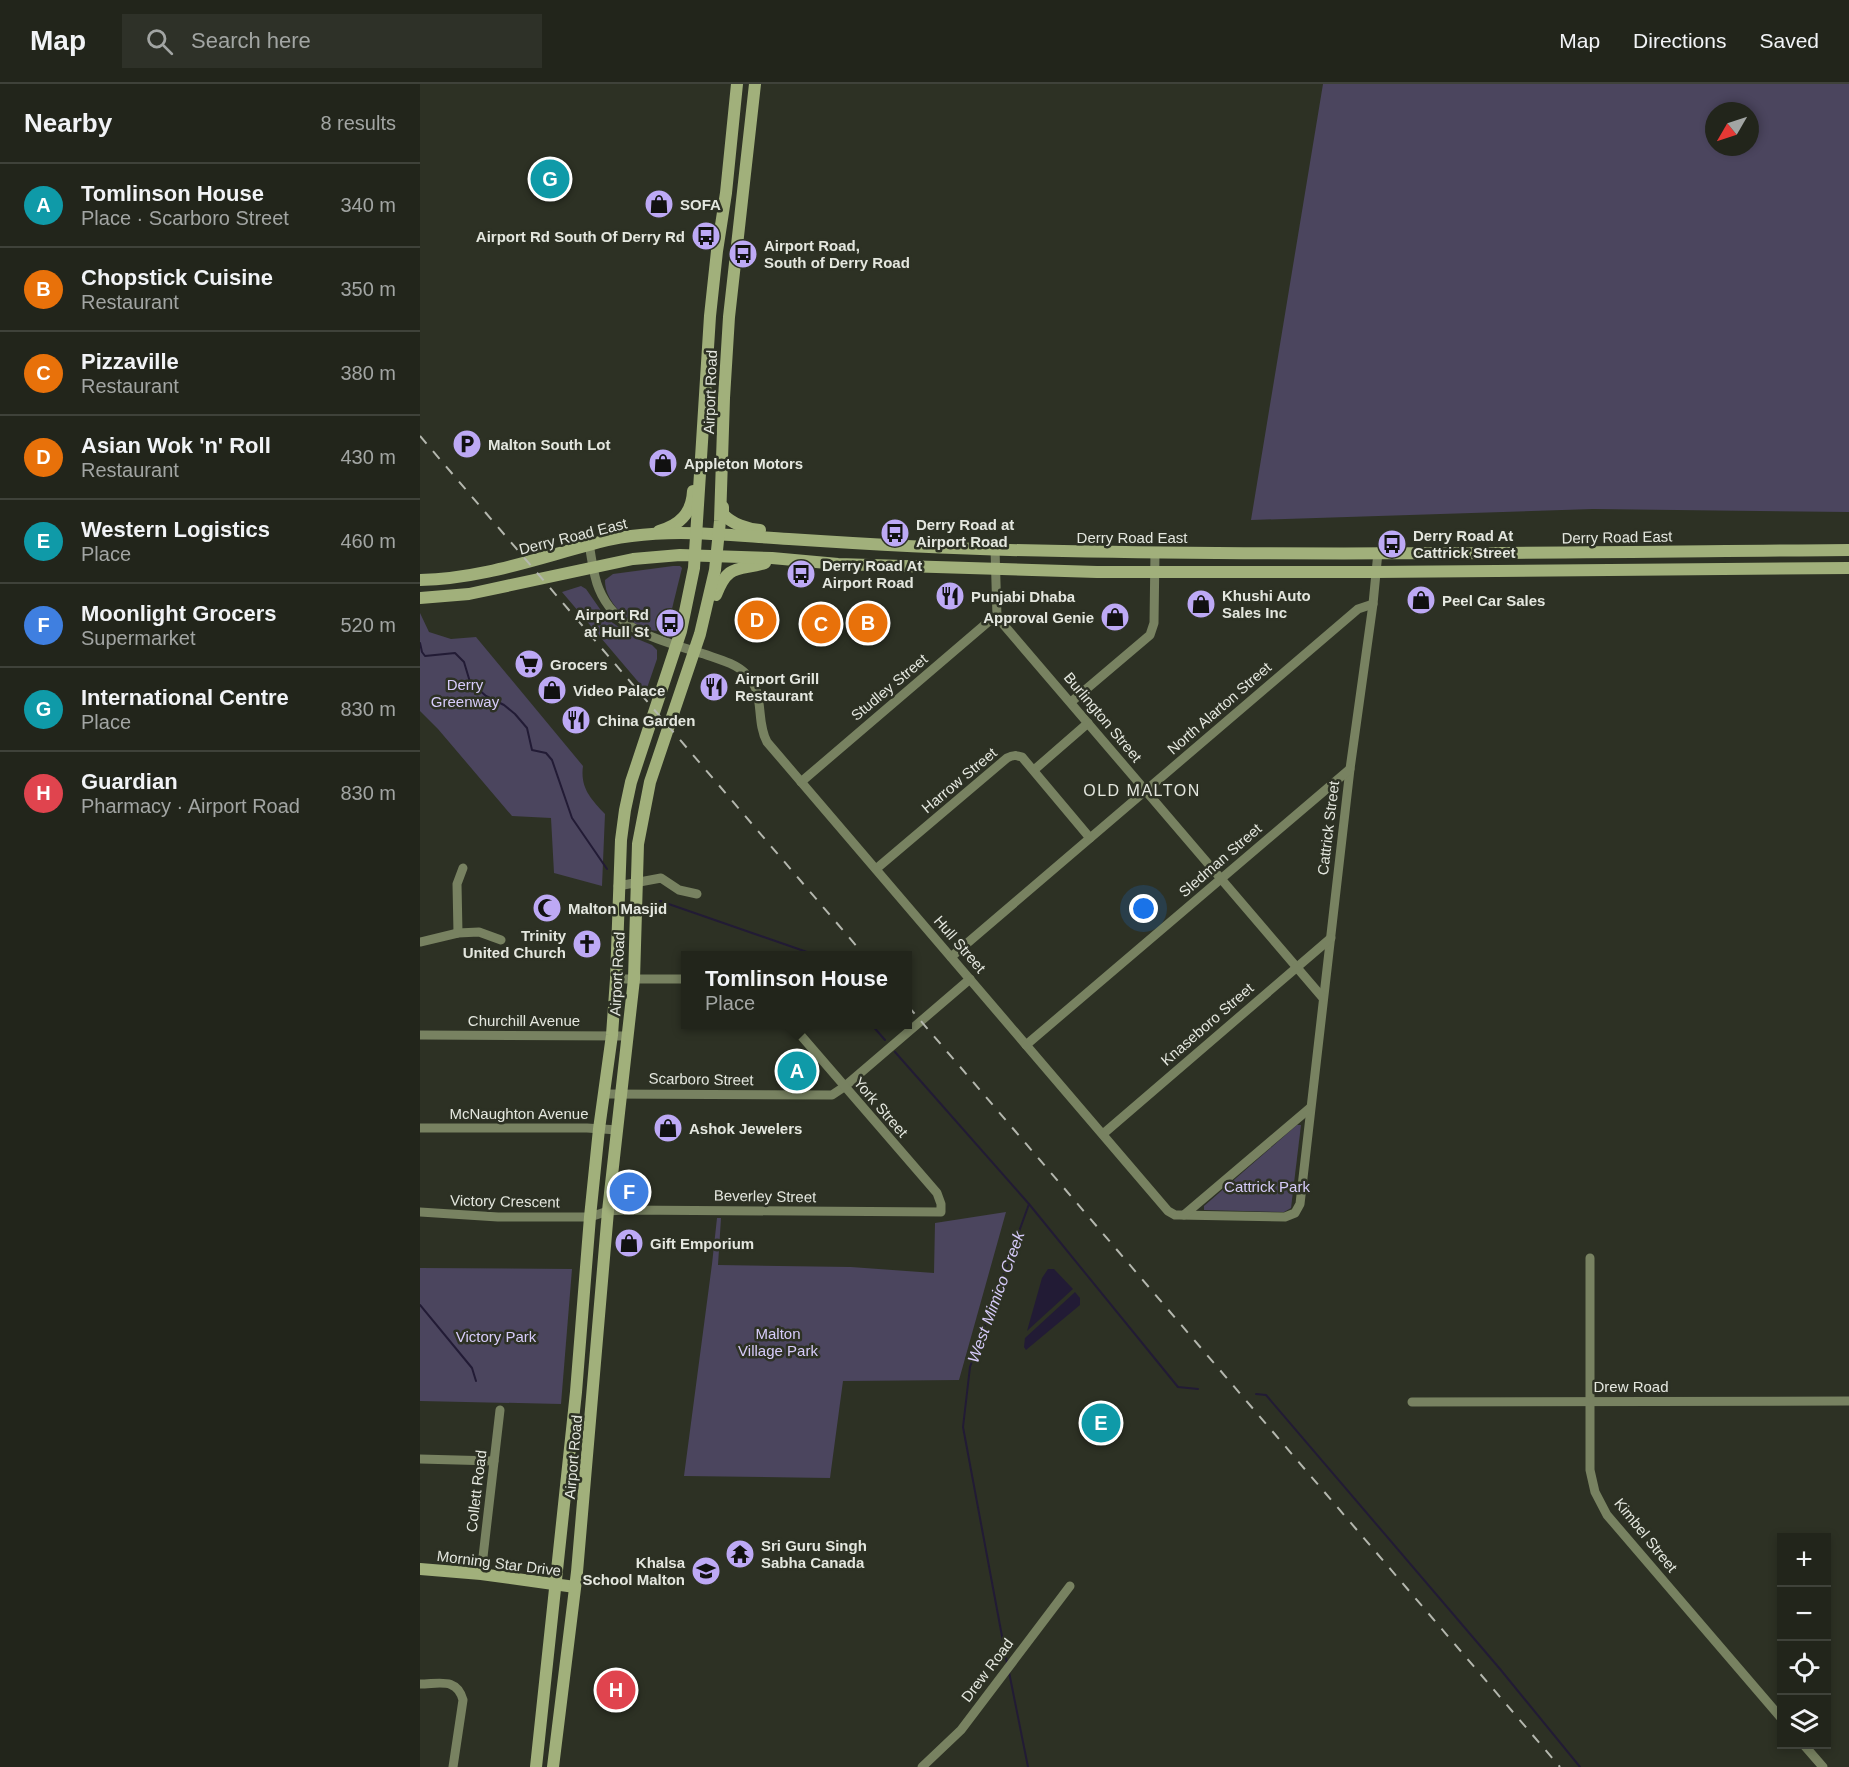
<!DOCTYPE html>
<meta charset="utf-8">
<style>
:root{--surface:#22251b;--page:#2e3128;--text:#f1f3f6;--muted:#a2a5a3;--line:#3f423a;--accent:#bca0f2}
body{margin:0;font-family:Arial,sans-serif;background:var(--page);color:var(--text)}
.controls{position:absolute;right:18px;bottom:18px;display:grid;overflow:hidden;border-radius:0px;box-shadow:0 3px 9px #0003}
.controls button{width:54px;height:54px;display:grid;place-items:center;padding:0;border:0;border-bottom:2px solid var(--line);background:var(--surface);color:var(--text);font:30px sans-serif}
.compass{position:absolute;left:1285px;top:18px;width:54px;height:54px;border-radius:50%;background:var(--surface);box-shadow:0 3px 9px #0003;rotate:231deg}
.you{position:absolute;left:724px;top:825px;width:21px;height:21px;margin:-15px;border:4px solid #fff;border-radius:50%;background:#1a73e8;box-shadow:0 0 0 9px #1a73e833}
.badge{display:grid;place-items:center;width:39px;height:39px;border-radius:50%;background:var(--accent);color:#fff;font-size:20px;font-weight:700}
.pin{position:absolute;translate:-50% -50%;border:3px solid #fff;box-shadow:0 2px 6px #0006}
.popup{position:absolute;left:261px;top:867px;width:231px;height:78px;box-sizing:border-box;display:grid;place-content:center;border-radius:0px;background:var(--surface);filter:drop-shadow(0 2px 4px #0005);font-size:20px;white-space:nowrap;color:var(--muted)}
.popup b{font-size:22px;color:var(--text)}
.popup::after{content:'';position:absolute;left:50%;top:100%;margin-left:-12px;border:12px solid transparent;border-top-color:var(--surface)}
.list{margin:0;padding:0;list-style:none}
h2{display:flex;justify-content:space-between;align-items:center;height:78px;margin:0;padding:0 24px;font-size:26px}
h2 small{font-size:20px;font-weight:400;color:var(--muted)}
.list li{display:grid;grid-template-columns:39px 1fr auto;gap:18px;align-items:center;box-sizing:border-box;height:84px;padding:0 24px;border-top:2px solid var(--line)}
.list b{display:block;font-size:22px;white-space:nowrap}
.list p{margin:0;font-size:20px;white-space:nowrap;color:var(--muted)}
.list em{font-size:20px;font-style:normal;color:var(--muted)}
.icon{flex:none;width:33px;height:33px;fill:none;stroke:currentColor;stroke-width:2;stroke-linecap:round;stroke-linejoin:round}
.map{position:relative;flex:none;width:1429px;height:1683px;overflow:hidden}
header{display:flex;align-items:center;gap:36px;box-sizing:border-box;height:84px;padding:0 30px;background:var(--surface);border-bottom:2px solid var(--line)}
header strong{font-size:28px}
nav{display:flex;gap:33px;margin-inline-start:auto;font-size:21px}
.search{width:420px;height:54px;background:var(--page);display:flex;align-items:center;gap:15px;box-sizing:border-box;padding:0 21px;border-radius:0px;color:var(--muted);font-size:22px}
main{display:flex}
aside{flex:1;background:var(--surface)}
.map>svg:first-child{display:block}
.green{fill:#4b455e;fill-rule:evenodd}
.water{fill:#221b35}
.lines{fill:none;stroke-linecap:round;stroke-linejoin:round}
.stream{stroke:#221b35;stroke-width:2}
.street{stroke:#788261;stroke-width:9}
.secondary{stroke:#a1b07b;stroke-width:12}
.rail{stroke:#b4b7ae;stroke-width:2;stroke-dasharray:10 10;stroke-linecap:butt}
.labels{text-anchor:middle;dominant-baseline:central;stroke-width:5;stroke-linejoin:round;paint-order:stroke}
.poi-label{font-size:15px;font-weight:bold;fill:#e4e7df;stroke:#2d3124;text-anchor:start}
.street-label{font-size:15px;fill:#e4e7df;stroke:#2d3124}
.park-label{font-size:15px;fill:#d7ccfa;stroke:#2d3124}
.neighbourhood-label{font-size:16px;letter-spacing:1.5px;fill:#e4e7df;stroke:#2d3124}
.water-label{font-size:16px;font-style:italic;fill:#d5caf8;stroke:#2d3124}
</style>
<header>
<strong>Map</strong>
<div class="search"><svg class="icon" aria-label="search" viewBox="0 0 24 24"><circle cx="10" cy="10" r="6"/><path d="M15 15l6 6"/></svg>Search here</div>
<nav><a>Map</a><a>Directions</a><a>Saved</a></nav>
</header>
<main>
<aside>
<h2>Nearby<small>8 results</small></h2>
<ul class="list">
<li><span class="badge" style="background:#0f9aa8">A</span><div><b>Tomlinson House</b><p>Place · Scarboro Street</p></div><em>340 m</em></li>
<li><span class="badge" style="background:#e8710a">B</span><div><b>Chopstick Cuisine</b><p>Restaurant</p></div><em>350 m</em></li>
<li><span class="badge" style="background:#e8710a">C</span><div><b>Pizzaville</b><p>Restaurant</p></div><em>380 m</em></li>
<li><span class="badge" style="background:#e8710a">D</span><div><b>Asian Wok 'n' Roll</b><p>Restaurant</p></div><em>430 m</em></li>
<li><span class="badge" style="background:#0f9aa8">E</span><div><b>Western Logistics</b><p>Place</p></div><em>460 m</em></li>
<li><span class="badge" style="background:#3f7fe0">F</span><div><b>Moonlight Grocers</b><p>Supermarket</p></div><em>520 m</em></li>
<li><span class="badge" style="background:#0f9aa8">G</span><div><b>International Centre</b><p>Place</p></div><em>830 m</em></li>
<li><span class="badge" style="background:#e0444e">H</span><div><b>Guardian</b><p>Pharmacy · Airport Road</p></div><em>830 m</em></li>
</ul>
</aside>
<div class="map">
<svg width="1429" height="1683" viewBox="0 0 1429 1683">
<rect width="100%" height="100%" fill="#2d3124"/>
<g class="green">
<path d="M 903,0 L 1429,0 L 1429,428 L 1173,425 L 831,436 ZM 1294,27 L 1330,27 L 1330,63 L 1294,63 Z"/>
<path d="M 253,482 L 260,482 L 262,484 L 248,541 L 242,547 C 218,549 184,521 185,496 L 193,490 Z"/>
<polygon points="161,502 166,505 189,538 190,537 215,554 232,561 237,566 237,575 226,607 142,508"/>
<path d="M 0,529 L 9,548 L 31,555 L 56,553 L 163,682 C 160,704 171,715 185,730 L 182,802 L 134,789 L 131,734 L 92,732 L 18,645 L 0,627 Z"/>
<polygon points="877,1041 881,1041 871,1124 864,1128 784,1126 784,1122"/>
<polygon points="586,1128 539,1296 423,1297 410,1394 264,1392 292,1180 297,1134 301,1134 298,1181 431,1183 514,1189 515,1139"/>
<polygon points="0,1184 152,1185 141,1320 0,1317"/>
</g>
<g class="water">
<polygon points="628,1185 634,1185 653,1205 607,1247 622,1194"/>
<polygon points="655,1208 660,1214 660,1221 606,1266 604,1263 605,1254"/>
</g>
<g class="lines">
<g class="stream">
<polyline points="0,559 2,568 5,572 35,569 44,578 50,598 66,612 84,621 95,630 107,644 112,666 126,669 132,676 152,734 187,785"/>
<polyline points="240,817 387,868 390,872"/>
<polyline points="451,940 465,956"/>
<polyline points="475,968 609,1120 758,1303 778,1305"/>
<polyline points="0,1221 52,1284 56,1297"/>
<polyline points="836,1310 846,1311 1080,1585 1160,1683"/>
<polyline points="587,1579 543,1343 550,1283 609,1120"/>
<polyline points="589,1588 608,1683"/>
</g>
<g class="street">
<path d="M 169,460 C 172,475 173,491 179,505 C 197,549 244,557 284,570 C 298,575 315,579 326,590 C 346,609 335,636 347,658 L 748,1127 L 755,1131 L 759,1131 L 865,1133 L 875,1129 L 880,1120 L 930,685 L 953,520 L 958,468"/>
<polyline points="575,465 577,533 903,914"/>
<polyline points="651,618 730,551 734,539 735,468"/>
<polyline points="614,686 668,639"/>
<polyline points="381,698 568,538 577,533"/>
<path d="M 456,785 L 587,674 C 593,671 596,671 602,673 L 670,754"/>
<polyline points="198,802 241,794 259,806 277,810"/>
<polyline points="38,849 37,800 43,784"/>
<polyline points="0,858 38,849 59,848 81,856"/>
<polyline points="531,873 938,525 953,520"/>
<polyline points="196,895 266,895"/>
<polyline points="0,951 208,952"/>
<polyline points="606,961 930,685"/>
<polyline points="185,1010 412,1011 424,1003 550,895"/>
<polyline points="0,1044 167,1044 198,1046"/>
<polyline points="683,1050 911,854"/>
<polyline points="0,1128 78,1133 170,1133 188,1127 204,1126 521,1128 521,1120 517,1109 371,940"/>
<polyline points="764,1131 890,1024"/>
<polyline points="1170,1174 1170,1386 1175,1408 1187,1431 1362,1635"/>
<polyline points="992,1318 1429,1317"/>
<polyline points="0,1375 74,1377"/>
<polyline points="61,1490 80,1326"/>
<path d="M 0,1600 C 19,1600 37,1593 43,1616 L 33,1683"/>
<polyline points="1383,1660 1403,1683"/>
<polyline points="502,1683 541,1646 650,1502"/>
</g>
<g class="secondary">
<path d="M 303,423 L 303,430 C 312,440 327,445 340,446"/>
<path d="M 239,447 C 260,441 272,429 273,407"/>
<path d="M 0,496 C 59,495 112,476 169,461 C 198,452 231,449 261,449 C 298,449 333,453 369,455 C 460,461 552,466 643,467 C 905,472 1167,468 1429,466"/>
<path d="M 296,511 C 308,479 318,487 345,479"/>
<polyline points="0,514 49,510 213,475 260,471 352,474 418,480 677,488 955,488 1429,484"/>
<polyline points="0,1485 61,1490 155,1503"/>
<polyline points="116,1683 156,1308 170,1133 179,1045 192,951 196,895 201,756 205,726 211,698 261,547 274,484 290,232 297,167 306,109 317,0"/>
<polyline points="133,1683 157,1488 188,1127 214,895 218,760 230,698 280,550 295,486 300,437 304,314 309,233 335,0"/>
</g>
<g class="rail">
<polyline points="0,352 445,872"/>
<polyline points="488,922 1140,1683"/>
</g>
</g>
<defs>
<g id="shop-disc" transform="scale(1.5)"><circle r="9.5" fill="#bda9f5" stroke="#2d3124"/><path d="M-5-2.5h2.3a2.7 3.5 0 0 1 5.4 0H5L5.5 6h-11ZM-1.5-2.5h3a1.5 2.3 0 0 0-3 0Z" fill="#111"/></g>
<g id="bus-disc" transform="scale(1.5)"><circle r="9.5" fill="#bda9f5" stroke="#2d3124"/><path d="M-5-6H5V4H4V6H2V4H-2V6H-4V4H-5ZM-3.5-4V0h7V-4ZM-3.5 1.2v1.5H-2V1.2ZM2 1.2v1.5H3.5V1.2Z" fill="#111"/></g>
<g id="parking-disc" transform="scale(1.5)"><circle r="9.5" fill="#bda9f5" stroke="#2d3124"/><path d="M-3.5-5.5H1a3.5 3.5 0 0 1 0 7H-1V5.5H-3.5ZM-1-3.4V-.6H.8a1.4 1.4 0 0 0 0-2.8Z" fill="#111"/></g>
<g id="restaurant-disc" transform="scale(1.5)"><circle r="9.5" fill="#bda9f5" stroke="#2d3124"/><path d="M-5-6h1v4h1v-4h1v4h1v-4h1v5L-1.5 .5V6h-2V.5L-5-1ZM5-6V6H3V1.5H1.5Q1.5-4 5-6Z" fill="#111"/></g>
<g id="supermarket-disc" transform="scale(1.5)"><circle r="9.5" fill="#bda9f5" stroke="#2d3124"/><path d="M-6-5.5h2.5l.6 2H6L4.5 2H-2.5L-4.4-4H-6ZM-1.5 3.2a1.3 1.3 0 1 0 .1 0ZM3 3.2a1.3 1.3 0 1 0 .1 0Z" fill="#111"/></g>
<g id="mosque-disc" transform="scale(1.5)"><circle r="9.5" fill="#bda9f5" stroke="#2d3124"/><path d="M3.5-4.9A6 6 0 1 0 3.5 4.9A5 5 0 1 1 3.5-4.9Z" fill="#111"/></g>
<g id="church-disc" transform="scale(1.5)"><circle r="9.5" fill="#bda9f5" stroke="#2d3124"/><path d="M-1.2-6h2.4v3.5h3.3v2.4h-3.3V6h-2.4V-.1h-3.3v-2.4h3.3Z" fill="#111"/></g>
<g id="temple-disc" transform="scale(1.5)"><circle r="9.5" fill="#bda9f5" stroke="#2d3124"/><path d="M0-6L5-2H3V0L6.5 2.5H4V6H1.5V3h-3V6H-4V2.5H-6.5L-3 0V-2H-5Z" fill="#111"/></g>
<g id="school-disc" transform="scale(1.5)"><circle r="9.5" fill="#bda9f5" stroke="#2d3124"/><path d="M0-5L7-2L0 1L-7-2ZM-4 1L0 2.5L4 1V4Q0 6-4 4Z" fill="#111"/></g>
</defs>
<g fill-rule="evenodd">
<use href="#shop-disc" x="239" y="120"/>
<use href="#bus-disc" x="286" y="152"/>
<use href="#bus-disc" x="323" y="170"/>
<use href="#parking-disc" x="47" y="360"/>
<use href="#shop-disc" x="243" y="379"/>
<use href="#bus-disc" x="475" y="449"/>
<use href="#bus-disc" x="972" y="460"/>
<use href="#bus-disc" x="381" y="490"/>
<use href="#restaurant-disc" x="530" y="512"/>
<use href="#shop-disc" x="1001" y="516"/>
<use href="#shop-disc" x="781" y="520"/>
<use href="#shop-disc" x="695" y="533"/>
<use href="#bus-disc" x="250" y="539"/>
<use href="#supermarket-disc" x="109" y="580"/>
<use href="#restaurant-disc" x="294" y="603"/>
<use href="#shop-disc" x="132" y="606"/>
<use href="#restaurant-disc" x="156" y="636"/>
<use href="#mosque-disc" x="127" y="824"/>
<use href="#church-disc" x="167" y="860"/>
<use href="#shop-disc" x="248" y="1044"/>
<use href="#shop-disc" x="209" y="1159"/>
<use href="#temple-disc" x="320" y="1470"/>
<use href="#school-disc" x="286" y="1487"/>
</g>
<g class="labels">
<g class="poi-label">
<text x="260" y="120">SOFA</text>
<text x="265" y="152" text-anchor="end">Airport Rd South Of Derry Rd</text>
<text x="344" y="161">Airport Road,<tspan x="344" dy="17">South of Derry Road</tspan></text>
<text x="68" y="360">Malton South Lot</text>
<text x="264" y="379">Appleton Motors</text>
<text x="496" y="440">Derry Road at<tspan x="496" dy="17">Airport Road</tspan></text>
<text x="993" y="451">Derry Road At<tspan x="993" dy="17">Cattrick Street</tspan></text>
<text x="402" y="481">Derry Road At<tspan x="402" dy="17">Airport Road</tspan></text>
<text x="802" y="511">Khushi Auto<tspan x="802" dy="17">Sales Inc</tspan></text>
<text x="551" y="512">Punjabi Dhaba</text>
<text x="1022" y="516">Peel Car Sales</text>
<text x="229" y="530" text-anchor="end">Airport Rd<tspan x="229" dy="17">at Hull St</tspan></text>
<text x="674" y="533" text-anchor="end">Approval Genie</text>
<text x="130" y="580">Grocers</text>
<text x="315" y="594">Airport Grill<tspan x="315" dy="17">Restaurant</tspan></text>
<text x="153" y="606">Video Palace</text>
<text x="177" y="636">China Garden</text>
<text x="148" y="824">Malton Masjid</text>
<text x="146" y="851" text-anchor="end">Trinity<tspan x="146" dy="17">United Church</tspan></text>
<text x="269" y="1044">Ashok Jewelers</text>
<text x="230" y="1159">Gift Emporium</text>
<text x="341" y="1461">Sri Guru Singh<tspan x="341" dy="17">Sabha Canada</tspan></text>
<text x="265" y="1478" text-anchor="end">Khalsa<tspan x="265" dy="17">School Malton</tspan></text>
</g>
<g class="street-label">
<text transform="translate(290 308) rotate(-88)">Airport Road</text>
<text transform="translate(153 452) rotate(-14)">Derry Road East</text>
<text x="712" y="453">Derry Road East</text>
<text transform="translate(1197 453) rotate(-1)">Derry Road East</text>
<text transform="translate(469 603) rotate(-40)">Studley Street</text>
<text transform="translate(799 624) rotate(-41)">North Alarton Street</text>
<text transform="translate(683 633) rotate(50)">Burlington Street</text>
<text transform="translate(539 696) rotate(-40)">Harrow Street</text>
<text transform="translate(908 744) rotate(-83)">Cattrick Street</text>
<text transform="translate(800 776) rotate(-41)">Sledman Street</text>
<text transform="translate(540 860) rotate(49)">Hull Street</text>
<text transform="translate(197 890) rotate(-87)">Airport Road</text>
<text x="104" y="936">Churchill Avenue</text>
<text transform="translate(787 940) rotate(-41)">Knaseboro Street</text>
<text transform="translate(281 995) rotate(1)">Scarboro Street</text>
<text transform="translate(461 1023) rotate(49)">York Street</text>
<text x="99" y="1029">McNaughton Avenue</text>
<text transform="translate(345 1112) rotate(1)">Beverley Street</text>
<text transform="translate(85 1117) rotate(1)">Victory Crescent</text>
<text x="1211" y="1302">Drew Road</text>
<text transform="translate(153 1373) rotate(-85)">Airport Road</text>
<text transform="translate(56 1407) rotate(-83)">Collett Road</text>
<text transform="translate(1226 1451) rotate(51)">Kimbel Street</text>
<text transform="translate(79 1479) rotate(7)">Morning Star Drive</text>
<text transform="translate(567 1586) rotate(-53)">Drew Road</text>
</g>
<g class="park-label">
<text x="45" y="600">Derry<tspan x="45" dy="17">Greenway</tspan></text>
<text x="847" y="1102">Cattrick Park</text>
<text x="358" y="1249">Malton<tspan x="358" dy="17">Village Park</tspan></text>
<text x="76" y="1252">Victory Park</text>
</g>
<g class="neighbourhood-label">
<text x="722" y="706">OLD MALTON</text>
</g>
<g class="water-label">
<text transform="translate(576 1213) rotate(-70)">West Mimico Creek</text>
</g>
</g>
</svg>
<div class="controls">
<button>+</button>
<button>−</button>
<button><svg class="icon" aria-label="locate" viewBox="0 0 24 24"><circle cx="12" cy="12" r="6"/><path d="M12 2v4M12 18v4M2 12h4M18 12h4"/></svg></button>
<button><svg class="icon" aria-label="layers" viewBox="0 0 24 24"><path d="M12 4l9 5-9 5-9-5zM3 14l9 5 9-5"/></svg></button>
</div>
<svg class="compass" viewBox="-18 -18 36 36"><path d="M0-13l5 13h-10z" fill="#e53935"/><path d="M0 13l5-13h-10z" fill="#a2a5a3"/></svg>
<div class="you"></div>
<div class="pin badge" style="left:377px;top:987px;background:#0f9aa8">A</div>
<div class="popup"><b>Tomlinson House</b>Place</div>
<div class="pin badge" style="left:448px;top:539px;background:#e8710a">B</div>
<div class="pin badge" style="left:401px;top:540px;background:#e8710a">C</div>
<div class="pin badge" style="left:337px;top:536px;background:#e8710a">D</div>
<div class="pin badge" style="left:681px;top:1339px;background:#0f9aa8">E</div>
<div class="pin badge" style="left:209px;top:1108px;background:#3f7fe0">F</div>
<div class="pin badge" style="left:130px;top:95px;background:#0f9aa8">G</div>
<div class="pin badge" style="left:196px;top:1606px;background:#e0444e">H</div>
</div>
</main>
